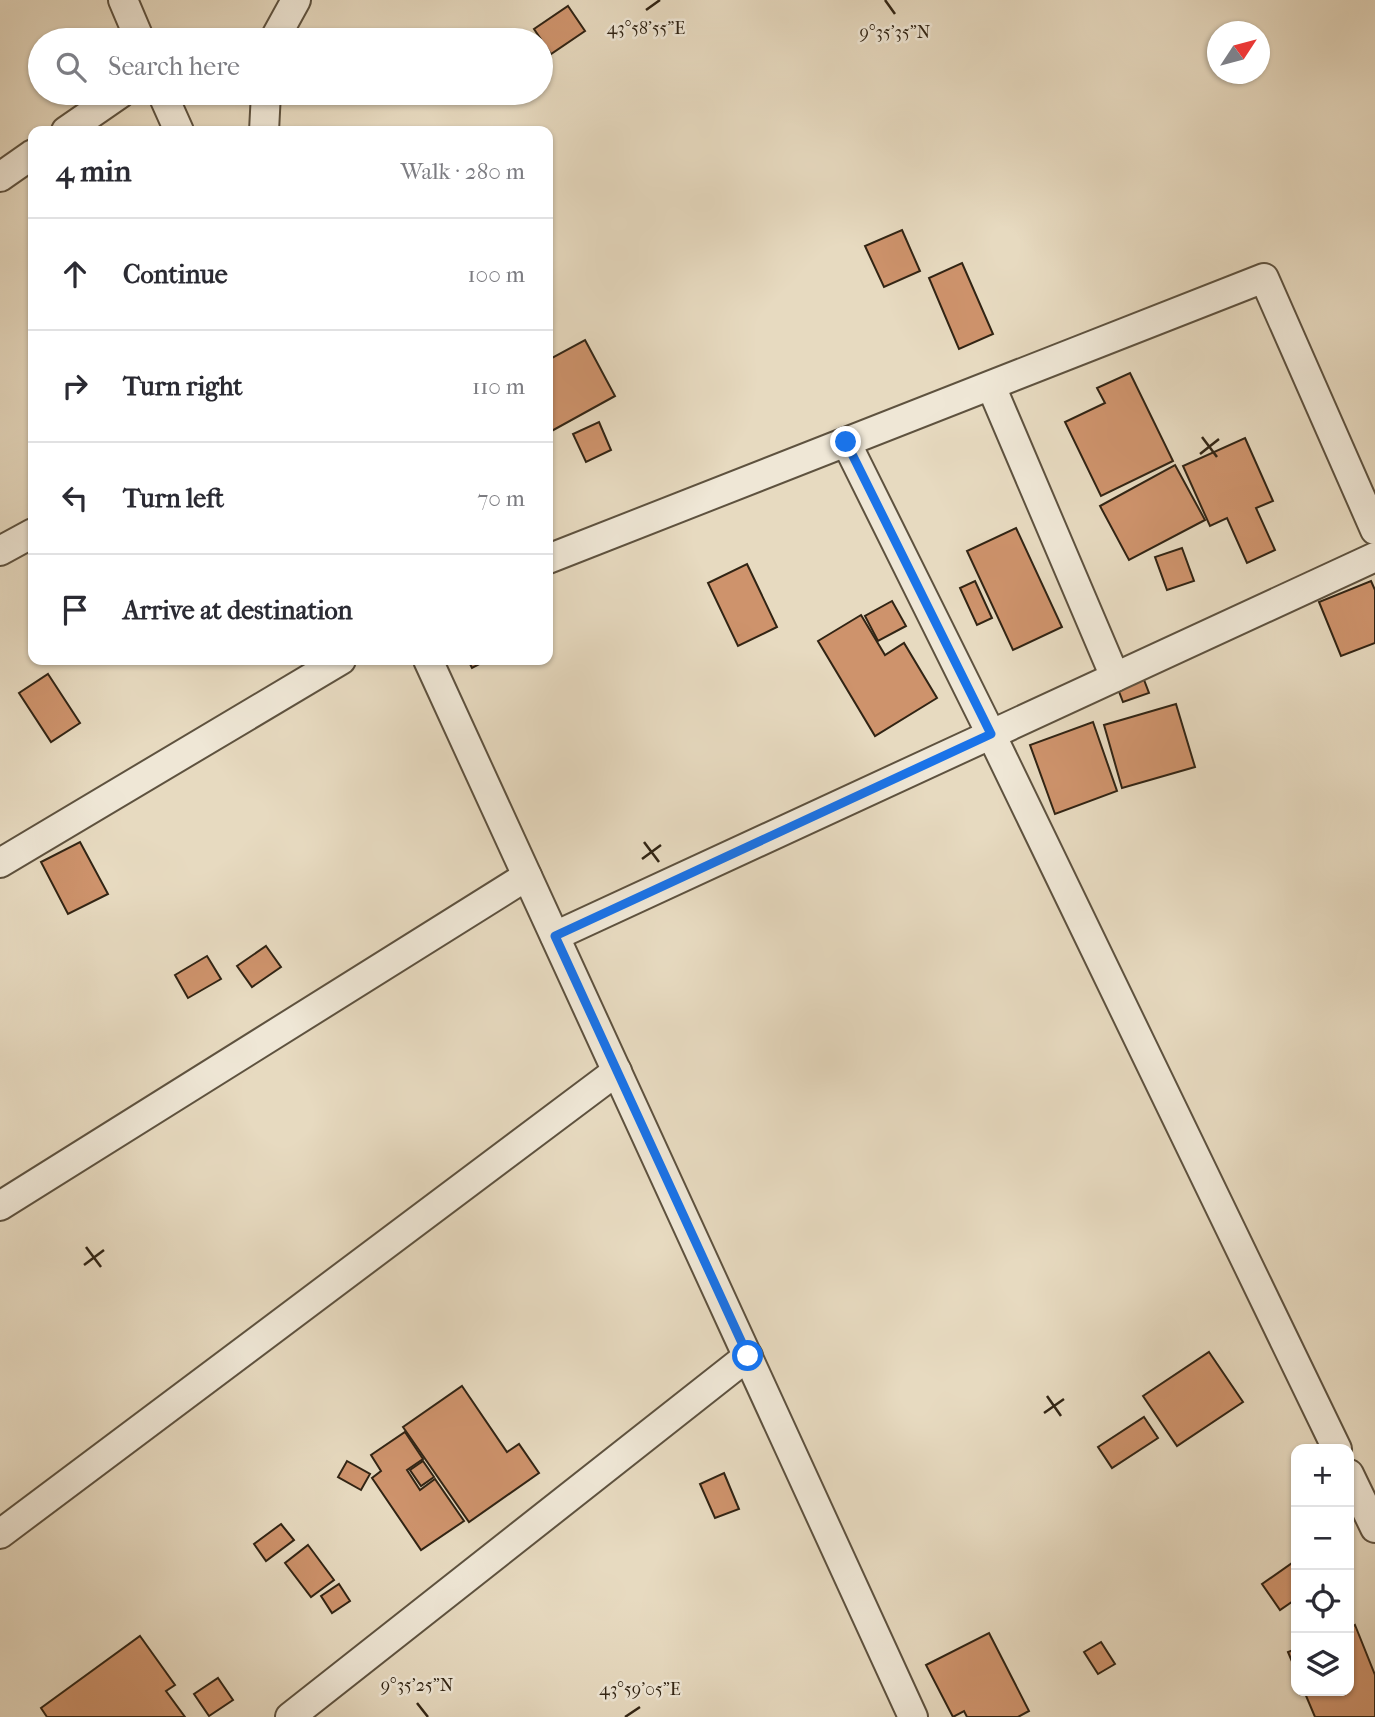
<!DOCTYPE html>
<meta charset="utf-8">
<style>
:root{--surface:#fff;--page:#f7f7f7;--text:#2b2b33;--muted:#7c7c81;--line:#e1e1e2}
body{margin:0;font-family:"IM FELL French Canon",serif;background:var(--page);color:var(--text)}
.controls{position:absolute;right:21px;bottom:21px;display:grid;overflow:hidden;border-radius:14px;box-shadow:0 2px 5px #0004}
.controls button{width:63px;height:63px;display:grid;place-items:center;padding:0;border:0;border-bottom:2px solid var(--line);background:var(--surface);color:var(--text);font:35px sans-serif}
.compass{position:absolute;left:1207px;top:21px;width:63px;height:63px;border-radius:50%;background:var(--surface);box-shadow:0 2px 5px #0004;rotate:54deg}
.stop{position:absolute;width:21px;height:21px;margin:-16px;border:5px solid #1a73e8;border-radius:50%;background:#fff}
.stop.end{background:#1a73e8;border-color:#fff;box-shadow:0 2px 7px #0008}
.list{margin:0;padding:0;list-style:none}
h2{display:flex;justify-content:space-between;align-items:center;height:91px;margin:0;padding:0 28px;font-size:30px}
h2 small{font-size:23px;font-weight:400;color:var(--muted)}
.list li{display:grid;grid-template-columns:46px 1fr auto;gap:21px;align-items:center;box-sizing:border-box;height:112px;padding:0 28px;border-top:2px solid var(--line)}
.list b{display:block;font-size:26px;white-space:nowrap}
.list em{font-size:23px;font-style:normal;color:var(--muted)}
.icon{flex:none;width:38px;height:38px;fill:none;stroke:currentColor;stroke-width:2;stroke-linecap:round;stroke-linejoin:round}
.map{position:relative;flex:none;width:1375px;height:1717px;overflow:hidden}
.search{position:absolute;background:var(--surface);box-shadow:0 2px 5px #0004;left:28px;top:28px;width:525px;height:77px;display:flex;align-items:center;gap:18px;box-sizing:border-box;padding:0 24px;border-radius:38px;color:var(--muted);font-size:26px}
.panel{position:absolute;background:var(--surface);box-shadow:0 2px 5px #0004;left:28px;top:126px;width:525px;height:539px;border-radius:14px}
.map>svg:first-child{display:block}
.building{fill:#ce936c;stroke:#312414;stroke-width:2}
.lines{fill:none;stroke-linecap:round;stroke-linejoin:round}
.street-casing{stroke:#5e523f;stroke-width:32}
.street{stroke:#efe7d6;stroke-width:28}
.route{stroke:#1a73e8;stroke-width:9}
.ticks{fill:none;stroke:#312414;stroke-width:2.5}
.ticks-label{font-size:18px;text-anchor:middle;fill:#312414;stroke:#efe7d6;stroke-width:5;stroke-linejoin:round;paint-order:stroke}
</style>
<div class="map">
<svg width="1375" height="1717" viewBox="0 0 1375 1717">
<rect width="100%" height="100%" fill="#e7dac0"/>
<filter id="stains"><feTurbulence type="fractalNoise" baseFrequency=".00286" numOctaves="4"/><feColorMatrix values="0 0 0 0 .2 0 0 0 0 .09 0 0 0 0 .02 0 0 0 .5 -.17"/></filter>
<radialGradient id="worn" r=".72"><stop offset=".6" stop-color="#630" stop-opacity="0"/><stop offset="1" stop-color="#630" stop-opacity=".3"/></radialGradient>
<g class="building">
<polygon points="568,6 585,31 551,54 534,29"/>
<polygon points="902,230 920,271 884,287 865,246"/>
<polygon points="962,263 993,334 959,349 929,278"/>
<polygon points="585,340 615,396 548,433 548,360"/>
<polygon points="1130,373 1173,461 1101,496 1065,422 1105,403 1097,388"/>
<polygon points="599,422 611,450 586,462 573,434"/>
<polygon points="1245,438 1273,501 1256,508 1275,550 1247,563 1227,518 1210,526 1183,466"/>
<polygon points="1175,465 1205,520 1129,560 1100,506"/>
<polygon points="1016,528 1062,627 1013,650 967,551"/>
<polygon points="1182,548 1194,581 1167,590 1155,557"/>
<polygon points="747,564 777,627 738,646 708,583"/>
<polygon points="975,581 992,618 977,625 960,588"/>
<polygon points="1371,581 1375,590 1375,643 1341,656 1319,602"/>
<polygon points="892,601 906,626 878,641 865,616"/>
<polygon points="861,615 885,655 904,643 937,698 875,736 818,641"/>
<polygon points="468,660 487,660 472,668"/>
<polygon points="1141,672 1149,693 1123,702 1115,681"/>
<polygon points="48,674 80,723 51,742 19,693"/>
<polygon points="1176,704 1195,767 1122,788 1104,725"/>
<polygon points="1093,722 1117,791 1055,814 1030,745"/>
<polygon points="80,842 108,894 68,914 41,862"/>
<polygon points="266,946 281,967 252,987 237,966"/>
<polygon points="207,956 221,979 188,998 175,975"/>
<polygon points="1209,1352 1243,1402 1177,1446 1143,1396"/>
<polygon points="462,1386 507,1452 519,1444 539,1473 469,1522 403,1427"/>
<polygon points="1144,1417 1158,1438 1112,1468 1098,1447"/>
<polygon points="405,1432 423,1459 407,1470 420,1490 435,1479 464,1521 421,1550 372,1478 381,1471 371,1455"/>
<polygon points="347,1461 370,1474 361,1490 338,1477"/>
<polygon points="423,1461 434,1477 421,1486 410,1470"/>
<polygon points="724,1473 739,1509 715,1518 700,1484"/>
<polygon points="281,1524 294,1540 266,1561 254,1544"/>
<polygon points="308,1545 334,1580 311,1597 285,1563"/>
<polygon points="1295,1561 1296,1599 1280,1610 1262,1584"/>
<polygon points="339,1584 350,1601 332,1613 321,1596"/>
<polygon points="1355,1625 1375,1675 1375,1717 1315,1717 1304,1691 1349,1691 1349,1628"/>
<polygon points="989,1633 1029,1711 1018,1717 967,1717 964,1711 953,1717 926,1665"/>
<polygon points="140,1636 175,1685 166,1691 185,1717 47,1717 41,1708"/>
<polygon points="1101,1642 1115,1664 1098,1674 1084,1652"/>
<polygon points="1296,1649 1296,1671 1288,1652"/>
<polygon points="218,1678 233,1700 209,1716 194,1694"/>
</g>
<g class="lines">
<g class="street-casing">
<g id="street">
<polyline points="123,0 140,40"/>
<polyline points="274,40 296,0"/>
<polyline points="162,93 179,131"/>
<polyline points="66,131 121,93"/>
<polyline points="264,131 266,93"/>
<polyline points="0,177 33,154"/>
<polyline points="991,386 1115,677"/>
<polyline points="846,442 991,734 1337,1449"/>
<polyline points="0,551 33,533"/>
<polyline points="548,559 1264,278 1375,530"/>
<polyline points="428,660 913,1717"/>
<polyline points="0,863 341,660"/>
<polyline points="555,936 1375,557"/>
<polyline points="0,1206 527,876"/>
<polyline points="1349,1474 1375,1528"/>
<polyline points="0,1534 617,1071"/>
<polyline points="290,1717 748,1356"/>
</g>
</g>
<use href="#street" class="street"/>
</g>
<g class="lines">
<polyline class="route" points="748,1356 555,936 991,734 846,442"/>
</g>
<path class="ticks" d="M 885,0 L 895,14M 646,10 L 660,0M 1202,437 L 1217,457M 1200,454 L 1219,439M 644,842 L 659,862M 642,859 L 661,845M 86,1247 L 101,1267M 84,1265 L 104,1250M 1047,1396 L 1061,1416M 1044,1413 L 1064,1399M 417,1703 L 428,1717M 625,1717 L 640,1707"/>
<g class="ticks-label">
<text x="646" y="34">43°58'55"E</text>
<text x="895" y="38">9°35'35"N</text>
<text x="417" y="1691">9°35'25"N</text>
<text x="640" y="1695">43°59'05"E</text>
</g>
<rect width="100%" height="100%" filter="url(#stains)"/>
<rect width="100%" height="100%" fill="url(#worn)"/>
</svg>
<div class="controls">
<button>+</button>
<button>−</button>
<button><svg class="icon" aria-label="locate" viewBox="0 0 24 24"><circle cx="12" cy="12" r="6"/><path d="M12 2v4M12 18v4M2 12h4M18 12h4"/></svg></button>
<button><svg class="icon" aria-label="layers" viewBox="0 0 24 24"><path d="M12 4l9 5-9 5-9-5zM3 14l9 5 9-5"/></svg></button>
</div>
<svg class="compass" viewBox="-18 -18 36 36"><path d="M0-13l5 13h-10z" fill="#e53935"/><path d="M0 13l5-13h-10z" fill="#7c7c81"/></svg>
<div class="stop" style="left:748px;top:1356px"></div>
<div class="stop end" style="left:846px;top:442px"></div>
<div class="search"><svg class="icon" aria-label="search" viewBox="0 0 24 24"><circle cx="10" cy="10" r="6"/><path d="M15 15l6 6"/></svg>Search here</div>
<section class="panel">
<h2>4 min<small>Walk · 280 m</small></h2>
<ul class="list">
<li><svg class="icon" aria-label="ahead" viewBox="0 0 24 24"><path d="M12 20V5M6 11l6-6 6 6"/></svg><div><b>Continue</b></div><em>100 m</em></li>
<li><svg class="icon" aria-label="right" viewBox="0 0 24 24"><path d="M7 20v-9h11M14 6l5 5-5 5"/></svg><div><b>Turn right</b></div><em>110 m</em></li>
<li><svg class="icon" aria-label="left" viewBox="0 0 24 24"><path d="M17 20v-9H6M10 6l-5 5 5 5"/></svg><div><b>Turn left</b></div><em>70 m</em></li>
<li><svg class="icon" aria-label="arrive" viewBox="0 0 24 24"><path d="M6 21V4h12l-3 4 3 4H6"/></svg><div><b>Arrive at destination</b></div></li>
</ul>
</section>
</div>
